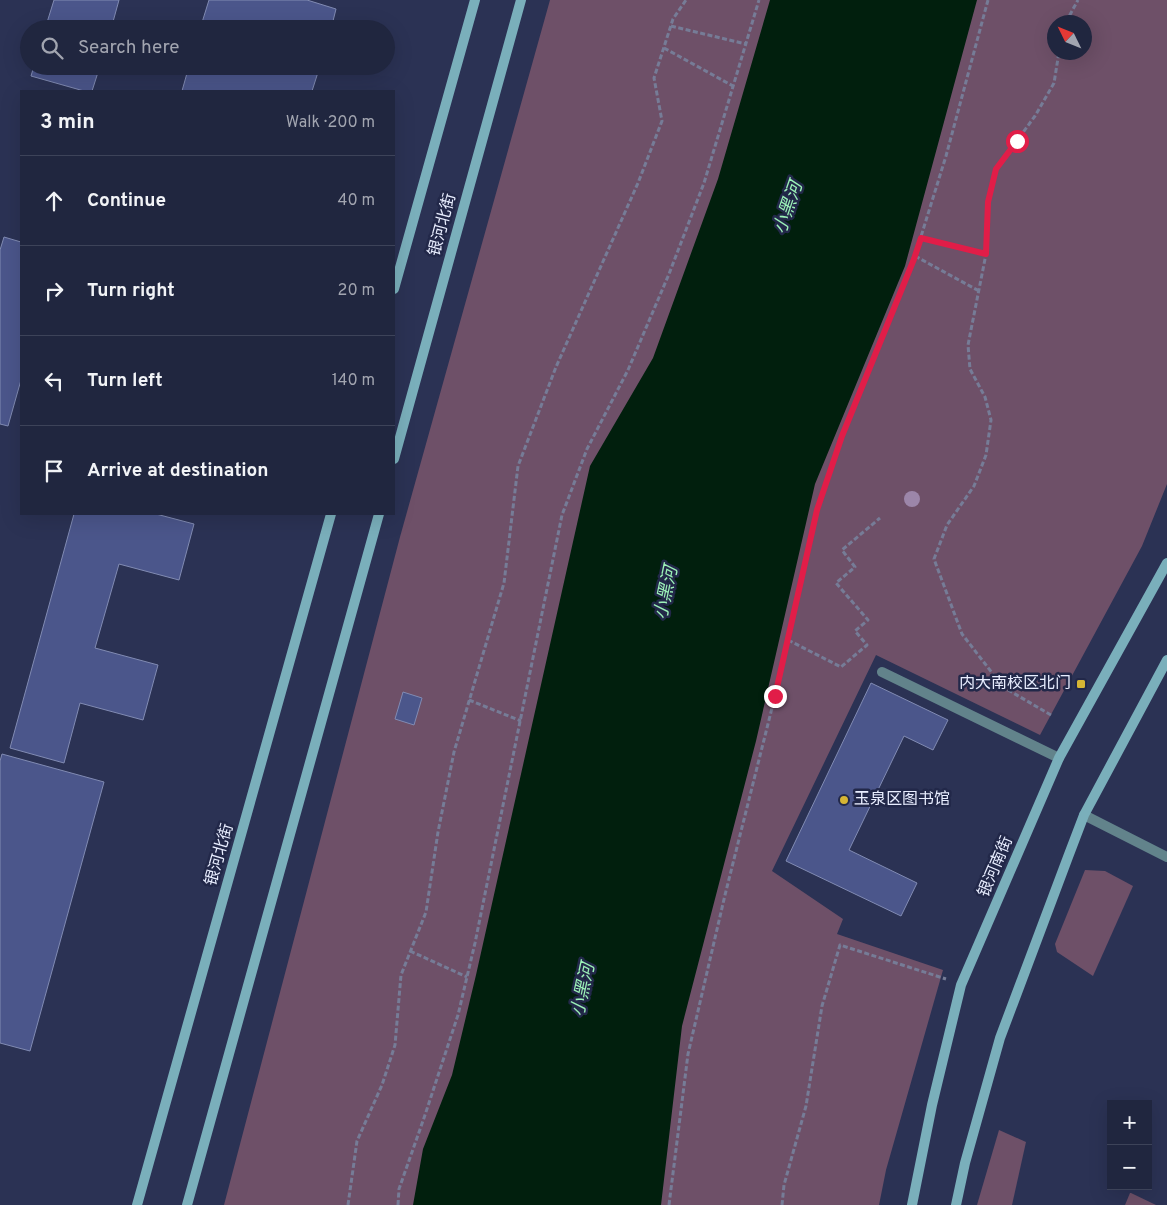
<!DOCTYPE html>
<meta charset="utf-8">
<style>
:root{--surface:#20263f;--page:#2d324a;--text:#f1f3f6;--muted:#a2a5b0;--line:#3d4359}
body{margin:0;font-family:Overpass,"Noto Sans SC",sans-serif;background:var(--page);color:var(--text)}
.controls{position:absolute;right:15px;bottom:15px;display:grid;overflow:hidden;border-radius:0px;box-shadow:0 5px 20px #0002}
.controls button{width:45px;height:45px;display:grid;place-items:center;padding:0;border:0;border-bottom:1px solid var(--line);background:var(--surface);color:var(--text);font:25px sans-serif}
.compass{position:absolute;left:1047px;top:15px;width:45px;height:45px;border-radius:50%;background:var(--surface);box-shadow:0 5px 20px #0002;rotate:313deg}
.stop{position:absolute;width:15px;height:15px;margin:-11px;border:4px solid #e11d48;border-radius:50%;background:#fff}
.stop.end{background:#e11d48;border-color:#fff;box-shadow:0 1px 5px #0008}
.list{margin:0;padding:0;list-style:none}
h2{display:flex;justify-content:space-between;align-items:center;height:65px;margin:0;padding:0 20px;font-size:21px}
h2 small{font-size:16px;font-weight:400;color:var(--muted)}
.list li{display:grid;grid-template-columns:32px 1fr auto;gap:15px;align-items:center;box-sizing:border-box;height:90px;padding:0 20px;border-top:1px solid var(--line)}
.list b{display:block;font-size:19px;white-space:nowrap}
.list em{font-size:16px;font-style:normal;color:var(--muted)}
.icon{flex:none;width:28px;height:28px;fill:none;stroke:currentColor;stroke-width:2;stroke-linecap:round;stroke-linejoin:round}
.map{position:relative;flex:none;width:1167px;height:1205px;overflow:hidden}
.search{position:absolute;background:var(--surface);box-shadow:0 5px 20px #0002;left:20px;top:20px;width:375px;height:55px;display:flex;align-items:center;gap:12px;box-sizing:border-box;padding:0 18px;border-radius:28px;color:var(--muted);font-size:19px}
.panel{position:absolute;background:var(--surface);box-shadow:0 5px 20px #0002;left:20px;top:90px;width:375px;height:425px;border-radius:0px}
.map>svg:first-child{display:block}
.green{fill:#6e5068;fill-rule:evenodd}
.water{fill:#011f0d}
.building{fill:#4b568b;stroke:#818bb3}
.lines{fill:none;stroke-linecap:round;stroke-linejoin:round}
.path{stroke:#767c97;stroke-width:3;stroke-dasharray:5 2.5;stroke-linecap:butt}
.lane{stroke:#62838b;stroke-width:10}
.secondary{stroke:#7aafbb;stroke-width:10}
.tree{fill:#9c86a9}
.route{stroke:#e11d48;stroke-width:6}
.poi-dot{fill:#d6b534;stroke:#222849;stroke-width:2}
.labels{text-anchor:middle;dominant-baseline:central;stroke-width:5;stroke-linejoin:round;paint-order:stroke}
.street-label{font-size:16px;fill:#e9eeff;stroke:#222849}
.poi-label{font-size:16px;fill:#e9eeff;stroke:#222849;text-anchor:end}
.water-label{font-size:18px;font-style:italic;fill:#9cf2b8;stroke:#222849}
</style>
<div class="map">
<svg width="1167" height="1205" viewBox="0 0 1167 1205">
<rect width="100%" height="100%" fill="#2b3254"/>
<g class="green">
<path d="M 550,0 L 1167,0 L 1167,484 L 1142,546 L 1040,735 L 876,655 L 772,871 L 843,919 L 837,934 L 943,970 L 886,1170 L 879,1205 L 224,1205 L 400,537 ZM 1054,22 L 1084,22 L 1084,52 L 1054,52 Z"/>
<polygon points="1085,870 1105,871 1133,886 1093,976 1057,952 1055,944"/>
<polygon points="999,1130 1026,1142 1012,1205 977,1205"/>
<polygon points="1130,1193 1131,1193 1156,1205 1125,1205"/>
</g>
<polygon class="water" points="770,0 977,0 905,266 815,484 756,741 682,1026 661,1205 413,1205 423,1149 452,1075 476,975 590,466 653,358 718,179"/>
<g class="building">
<polygon points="54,0 119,0 111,29 45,29"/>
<polygon points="209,0 307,0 336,9 331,29 200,29"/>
<polygon points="34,66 100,66 92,91 84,91 31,76"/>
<polygon points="189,66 320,66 312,91 182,91"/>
<polygon points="4,237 21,242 21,380 8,426 0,424 0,250"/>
<polygon points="74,514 156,514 194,524 179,580 119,564 95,648 158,665 143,720 80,703 64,763 10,748"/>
<polygon points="871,683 948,720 933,750 904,736 849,850 917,883 901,916 786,861"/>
<polygon points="403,692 422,698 414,725 395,719"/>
<polygon points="2,754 104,782 30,1051 0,1043 0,761"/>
</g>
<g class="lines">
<g class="path">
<polyline points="1066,22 1078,0"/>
<polyline points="671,26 746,44"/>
<polyline points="664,48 733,86"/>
<polyline points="921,238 987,254"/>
<polyline points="915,256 979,291"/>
<polyline points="788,640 841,667 867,645 855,631 868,620 836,583 855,567 842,550 880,518"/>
<polyline points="469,700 521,721"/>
<polyline points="1051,715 1003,687 962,634 934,559 947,525 974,486 986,455 991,420 985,397 970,369 968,345 987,249 988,202 996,169 1035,116 1054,83 1059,52"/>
<polyline points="410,951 467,977"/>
<polyline points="348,1205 357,1141 382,1085 395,1045 401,975 426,912 438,832 454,752 504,583 518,466 556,367 638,183 662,121 654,78 673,19 686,0"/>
<polyline points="398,1205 399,1189 424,1118 458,1015 475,943 562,515 587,449 628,370 669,274 704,183 759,0"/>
<polyline points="669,1205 688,1054 725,895 775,696 817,510 842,436 914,259 946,156 988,0"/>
<polyline points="782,1205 784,1185 806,1106 822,1006 840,945 946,979"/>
</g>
<g class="lane">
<polyline points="882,672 1059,758"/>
<polyline points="1084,815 1167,857"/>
</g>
<g class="secondary">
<polyline points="394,289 475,0"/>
<polyline points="394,459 521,0"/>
<polyline points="137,1205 331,514"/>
<polyline points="187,1205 379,514"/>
<polyline points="912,1205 932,1105 961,985 1059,758 1167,563"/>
<polyline points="956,1205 965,1163 1000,1038 1068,857 1084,815 1167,660"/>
</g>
</g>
<circle class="tree" cx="912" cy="499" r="8"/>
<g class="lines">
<polyline class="route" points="775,696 817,510 842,436 914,259 921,238 986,254 988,202 996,169 1017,141"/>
</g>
<g class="poi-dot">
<rect x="1076" y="679" width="10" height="10" rx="2.5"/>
<circle cx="844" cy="800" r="5"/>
</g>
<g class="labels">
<g class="street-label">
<text transform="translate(443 225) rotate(-75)">银河北街</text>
<text transform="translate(220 855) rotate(-74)">银河北街</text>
<text transform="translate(996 867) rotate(-67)">银河南街</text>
</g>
<g class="poi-label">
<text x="1071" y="684">内大南校区北门</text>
<text x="854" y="800" text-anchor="start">玉泉区图书馆</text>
</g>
<g class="water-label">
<text transform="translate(789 208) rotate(-71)">小黑河</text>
<text transform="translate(667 593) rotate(-78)">小黑河</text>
<text transform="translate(584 990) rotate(-78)">小黑河</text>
</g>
</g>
</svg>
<div class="controls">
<button>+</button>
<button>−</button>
</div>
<svg class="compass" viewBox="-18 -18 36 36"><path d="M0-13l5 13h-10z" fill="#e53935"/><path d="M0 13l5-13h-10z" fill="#a2a5b0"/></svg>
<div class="stop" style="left:1017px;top:141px"></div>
<div class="stop end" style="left:775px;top:696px"></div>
<div class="search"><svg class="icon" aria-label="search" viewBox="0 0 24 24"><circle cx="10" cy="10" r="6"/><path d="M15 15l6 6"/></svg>Search here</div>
<section class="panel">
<h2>3 min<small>Walk · 200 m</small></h2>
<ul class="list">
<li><svg class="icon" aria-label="ahead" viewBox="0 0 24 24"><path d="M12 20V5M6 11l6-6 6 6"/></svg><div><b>Continue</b></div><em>40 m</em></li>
<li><svg class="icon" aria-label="right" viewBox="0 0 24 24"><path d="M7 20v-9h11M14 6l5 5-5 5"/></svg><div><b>Turn right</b></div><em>20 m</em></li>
<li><svg class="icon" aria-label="left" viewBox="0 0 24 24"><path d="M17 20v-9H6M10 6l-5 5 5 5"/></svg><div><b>Turn left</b></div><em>140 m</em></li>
<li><svg class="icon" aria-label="arrive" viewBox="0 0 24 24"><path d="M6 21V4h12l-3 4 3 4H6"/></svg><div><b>Arrive at destination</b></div></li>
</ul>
</section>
</div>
